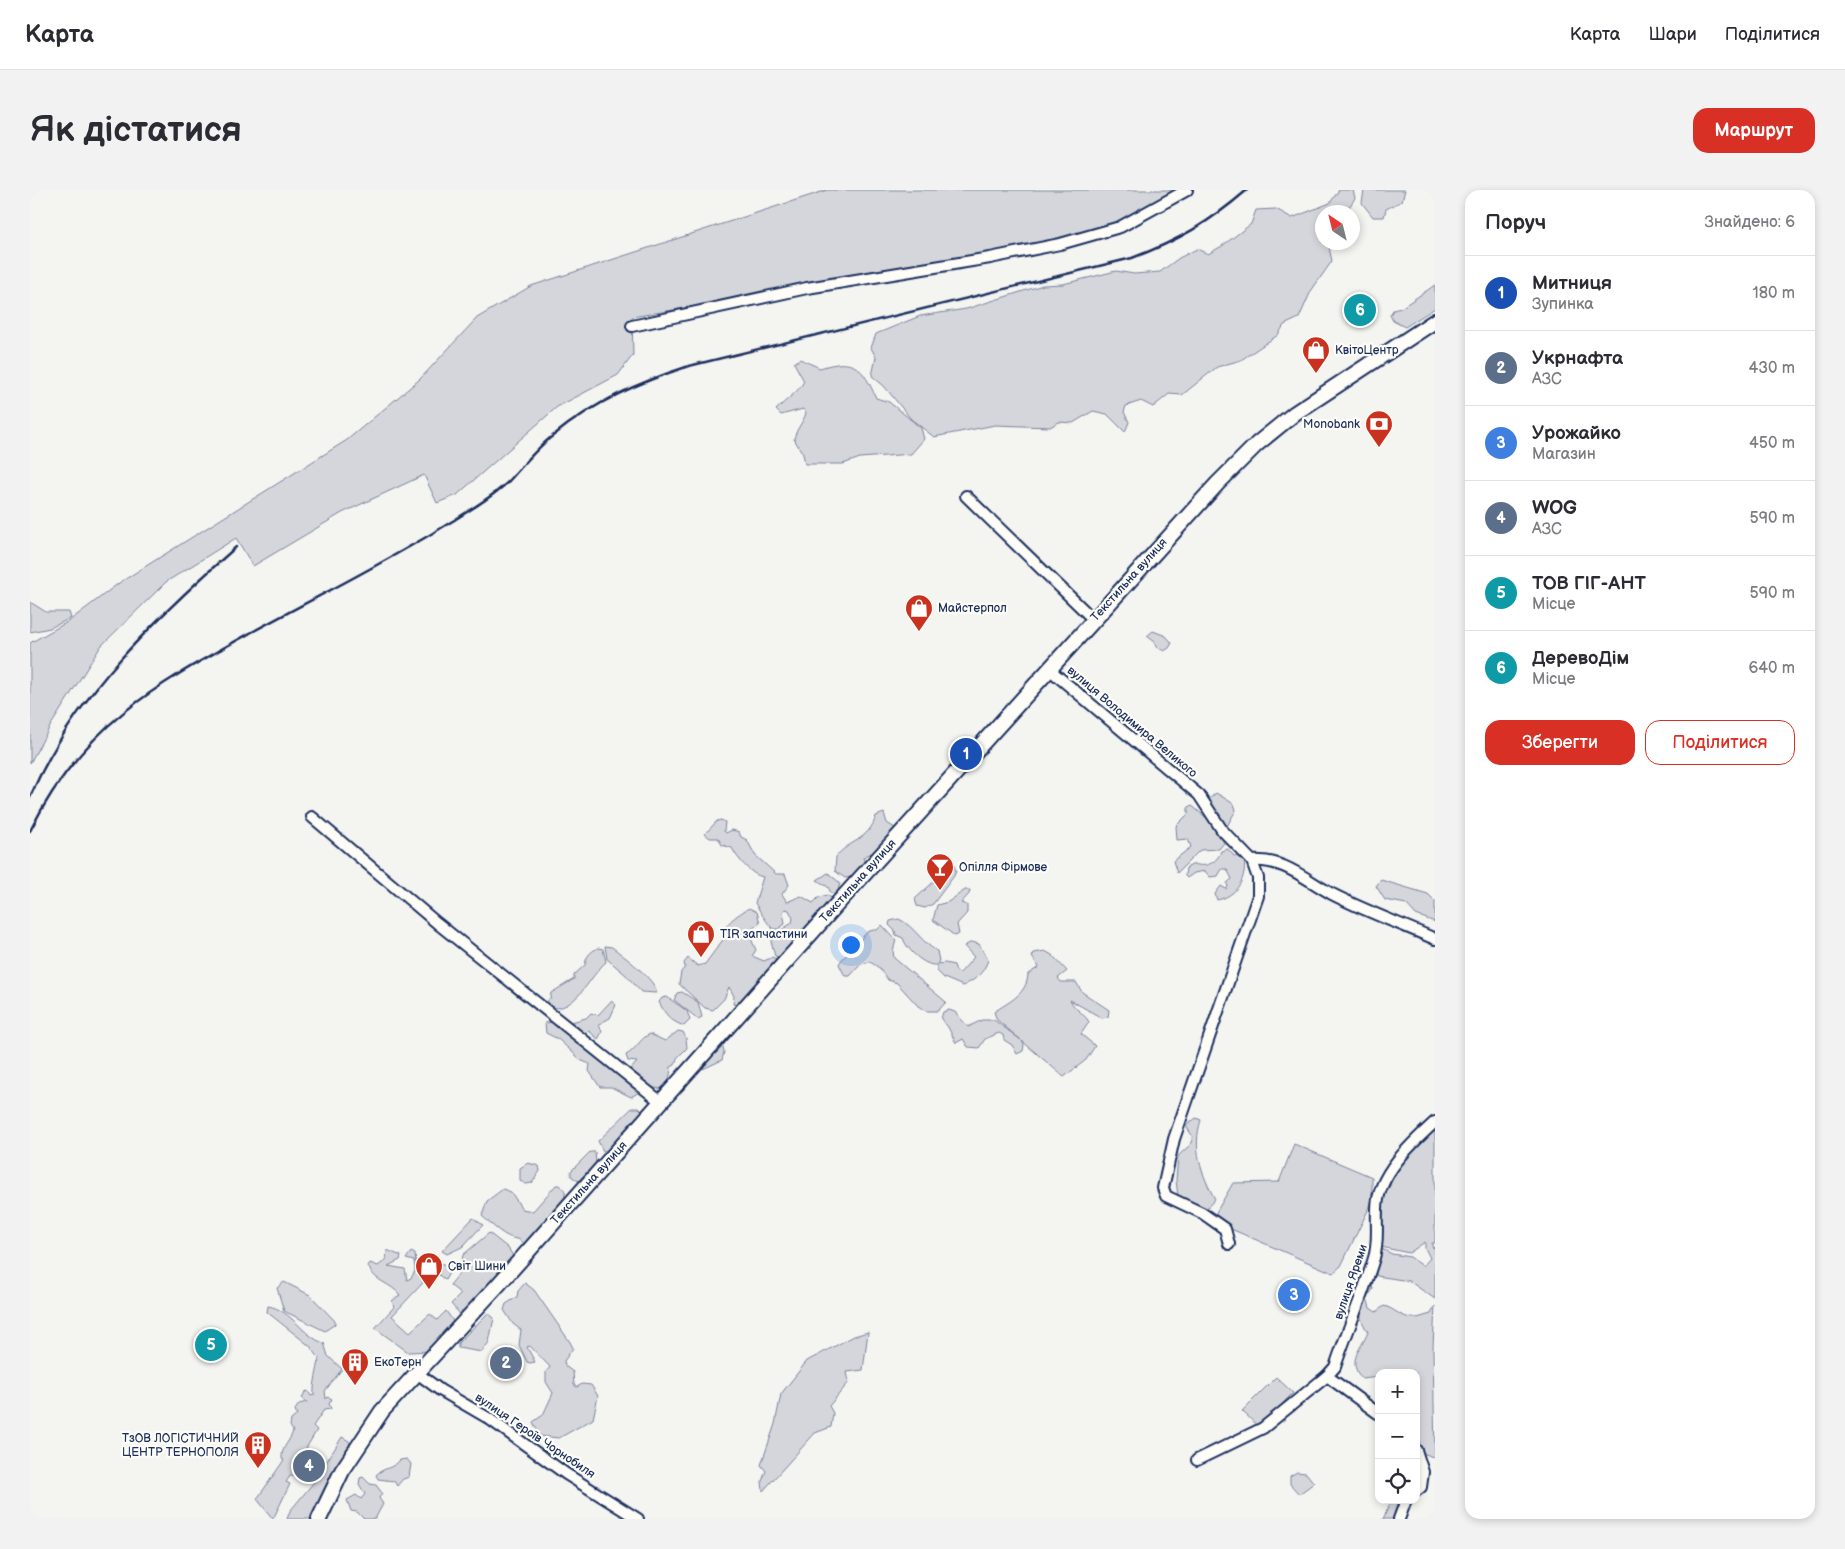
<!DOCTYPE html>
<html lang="uk">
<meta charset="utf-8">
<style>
:root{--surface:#fff;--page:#f2f2f3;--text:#2b2b33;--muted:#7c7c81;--line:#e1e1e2;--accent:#d93025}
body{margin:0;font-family:"Balsamiq Sans",sans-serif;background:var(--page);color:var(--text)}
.controls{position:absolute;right:15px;bottom:15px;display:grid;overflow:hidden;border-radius:10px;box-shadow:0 2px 8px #0003}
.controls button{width:45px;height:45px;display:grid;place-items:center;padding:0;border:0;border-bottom:1px solid var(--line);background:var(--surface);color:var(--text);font:25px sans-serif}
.compass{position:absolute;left:1285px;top:15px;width:45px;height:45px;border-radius:50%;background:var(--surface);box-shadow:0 2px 8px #0003;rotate:325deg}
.you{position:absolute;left:820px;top:754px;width:18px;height:18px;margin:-12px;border:4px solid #fff;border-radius:50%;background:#1a73e8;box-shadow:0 0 0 8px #1a73e833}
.badge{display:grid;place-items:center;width:32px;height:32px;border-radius:50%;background:var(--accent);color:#fff;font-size:16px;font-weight:700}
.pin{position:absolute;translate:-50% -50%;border:2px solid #fff;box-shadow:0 1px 5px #0006}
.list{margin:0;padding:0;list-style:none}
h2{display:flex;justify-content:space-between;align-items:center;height:65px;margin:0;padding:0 20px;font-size:21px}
h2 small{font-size:16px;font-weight:400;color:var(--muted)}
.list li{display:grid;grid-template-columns:32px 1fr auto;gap:15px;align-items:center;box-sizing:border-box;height:75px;padding:0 20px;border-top:1px solid var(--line)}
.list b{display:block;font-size:19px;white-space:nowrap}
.list p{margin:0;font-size:16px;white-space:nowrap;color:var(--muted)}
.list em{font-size:16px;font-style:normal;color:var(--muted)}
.actions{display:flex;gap:10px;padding:15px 20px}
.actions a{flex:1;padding:11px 0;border:1px solid var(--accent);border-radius:15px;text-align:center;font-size:18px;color:var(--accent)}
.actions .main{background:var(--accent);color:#fff}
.icon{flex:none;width:28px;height:28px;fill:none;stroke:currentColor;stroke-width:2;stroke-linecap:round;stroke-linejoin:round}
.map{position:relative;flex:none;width:1405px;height:1329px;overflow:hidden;border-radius:15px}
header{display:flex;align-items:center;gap:30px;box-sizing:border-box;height:70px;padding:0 25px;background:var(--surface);border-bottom:1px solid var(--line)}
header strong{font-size:24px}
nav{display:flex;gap:28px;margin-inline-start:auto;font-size:18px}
.intro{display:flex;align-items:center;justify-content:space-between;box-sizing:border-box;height:120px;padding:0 30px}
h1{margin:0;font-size:35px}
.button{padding:12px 22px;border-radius:15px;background:var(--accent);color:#fff;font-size:18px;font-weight:700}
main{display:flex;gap:30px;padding:0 30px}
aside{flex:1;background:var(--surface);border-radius:15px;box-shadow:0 2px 8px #0003}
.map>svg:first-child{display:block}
.green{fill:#d4d6db;stroke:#78829c}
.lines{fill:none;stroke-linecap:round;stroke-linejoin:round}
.street-casing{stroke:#1b2f5e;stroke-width:14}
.secondary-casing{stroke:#1b2f5e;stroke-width:18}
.street{stroke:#fdfcf7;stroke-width:10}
.secondary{stroke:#fdfcf7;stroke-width:14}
.rail{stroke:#1b2f5e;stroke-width:2.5}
.labels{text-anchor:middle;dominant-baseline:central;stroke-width:4.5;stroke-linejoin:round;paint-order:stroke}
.poi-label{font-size:12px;fill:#1b2f5e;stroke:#fdfcf7;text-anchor:start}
.street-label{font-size:12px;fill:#1b2f5e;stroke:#fdfcf7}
</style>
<header>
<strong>Карта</strong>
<nav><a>Карта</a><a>Шари</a><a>Поділитися</a></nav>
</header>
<div class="intro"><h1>Як дістатися</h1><a class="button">Маршрут</a></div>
<main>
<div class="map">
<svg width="1405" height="1329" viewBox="0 0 1405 1329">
<rect width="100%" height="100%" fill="#f4f4f1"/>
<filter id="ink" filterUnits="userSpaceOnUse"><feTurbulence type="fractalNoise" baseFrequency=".02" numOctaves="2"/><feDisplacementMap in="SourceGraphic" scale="10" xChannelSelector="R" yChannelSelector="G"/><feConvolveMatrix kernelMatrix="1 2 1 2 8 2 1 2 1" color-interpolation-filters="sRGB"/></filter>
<g filter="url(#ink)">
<g class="green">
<polygon points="797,0 1150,0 1084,35 924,72 602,127 603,165 588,185 527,217 427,305 407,313 394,285 312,323 223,376 206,348 136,392 71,456 21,535 0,573 0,453 39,431 89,393 317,250 390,189 447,128 501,96"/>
<polygon points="1309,0 1323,0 1325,8 1316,22 1292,22 1292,52 1302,53 1299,57 1302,71 1281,101 1269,128 1254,135 1248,145 1211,170 1187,177 1152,205 1139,204 1123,217 1111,211 1096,216 1094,222 1099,232 1095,242 1077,224 1063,221 1043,233 1029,232 1020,237 965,235 904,247 881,229 854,196 842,186 846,167 841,158 846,144 890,126 936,119 1013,95 1033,94 1086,81 1104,84 1130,82 1149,68 1167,59 1178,64 1192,56 1221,34 1226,20 1246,19 1262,28 1300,13"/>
<polygon points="1334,0 1375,0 1372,11 1356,19 1354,27 1343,27 1332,13"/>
<polygon points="1405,95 1405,118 1375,137 1363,131 1360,125 1363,120 1371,118"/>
<path d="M 770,169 L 790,178 C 824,167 833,177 846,208 L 859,212 L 891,238 L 894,249 L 881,264 L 830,268 L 813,274 L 775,274 L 773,264 L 764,249 C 766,239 773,233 776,223 L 773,219 L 751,225 L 746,220 C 755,210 768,203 774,191 L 764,173 Z"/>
<polygon points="0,412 16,422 39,422 41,428 20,438 0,442"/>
<polygon points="1123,441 1136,446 1142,453 1139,458 1134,461 1127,457 1125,452 1117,446"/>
<polygon points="1186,603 1204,614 1206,620 1196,638 1178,610"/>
<polygon points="1161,615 1184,634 1194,653 1189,659 1170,660 1147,683 1143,671 1161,657 1158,649 1147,650 1146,636 1158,624 1158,618"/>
<path d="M 854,623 L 857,633 L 865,638 C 854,652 851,660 833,667 L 835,674 L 823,687 L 815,688 L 805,681 L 806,667 C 817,651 839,651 846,626 Z"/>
<path d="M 691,630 L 695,632 L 694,641 L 696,643 L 702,640 L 709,642 L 711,647 L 717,650 L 725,665 L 746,684 L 755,684 L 759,695 L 752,704 L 757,712 L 771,706 L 783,713 L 789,707 L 798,705 L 801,708 L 799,714 L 763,751 L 751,768 L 745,766 L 741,752 L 745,744 L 762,733 L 763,728 L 759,720 L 755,719 L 753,722 L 755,734 L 748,739 L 743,739 C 737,733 729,720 725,713 L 733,687 C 721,685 707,668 702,658 L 692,655 L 688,648 L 680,648 L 675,644 L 687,631 Z"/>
<path d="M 1198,659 L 1204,666 L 1214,668 C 1217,687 1208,706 1187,710 L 1185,704 L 1191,696 L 1196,699 L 1198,697 L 1197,693 L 1202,689 L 1197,679 L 1192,679 L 1188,686 L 1180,687 L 1175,681 L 1164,683 L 1157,688 L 1155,686 L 1156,678 L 1164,674 C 1176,678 1187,673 1191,661 Z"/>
<path d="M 916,664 L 920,664 L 926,681 L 924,686 L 903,714 L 895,718 L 887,716 L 885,709 L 910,686 C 908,679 909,669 916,664 Z"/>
<polygon points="798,683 810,693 807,705 801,703 798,697 787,690"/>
<polygon points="1351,690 1398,704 1405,711 1405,732 1386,725 1376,714 1355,710 1346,696"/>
<polygon points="935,700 940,700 939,704 931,713 937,715 937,723 927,734 929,744 925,746 903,730 907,715 918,712"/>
<path d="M 719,718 L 727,722 L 730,733 L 723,738 L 722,751 L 726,760 L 722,766 L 734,771 L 743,767 L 748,772 L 736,788 L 728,788 L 728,795 L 709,815 L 703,814 L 704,806 L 699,797 L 694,809 L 683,820 L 675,818 L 649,794 L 651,782 L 655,777 L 654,773 L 658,768 L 668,776 L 675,774 L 695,747 L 693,741 C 699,730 709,724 719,718 Z"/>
<path d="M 869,729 C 885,737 892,753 907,761 L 909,771 L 907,774 L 915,773 L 924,775 L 926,781 L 930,783 L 944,767 L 934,756 L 942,752 L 949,754 L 958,770 C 953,784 946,789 933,796 L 914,788 L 907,781 L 907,775 C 895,777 876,759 873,748 L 866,745 L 865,741 L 859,735 L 860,731 Z"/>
<path d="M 852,735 L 866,750 L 863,761 L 864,768 L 916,812 L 908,821 L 896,821 L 888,816 L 867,793 L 858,790 L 848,777 L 840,772 L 831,774 L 820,786 L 815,786 L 809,774 C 813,766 821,762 826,756 C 832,748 836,739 847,740 Z"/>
<path d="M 575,756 L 582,757 C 592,765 628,791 626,803 L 611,802 L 596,785 L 577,769 Z"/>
<path d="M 568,758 L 573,759 L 576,772 C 560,785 545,825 518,817 L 516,812 L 520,809 L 521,803 L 544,789 L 544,785 L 555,775 C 556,766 560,762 568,758 Z"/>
<path d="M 1015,761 L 1022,765 L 1037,781 L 1028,788 L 1031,792 L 1046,792 L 1052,802 L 1079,820 L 1078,827 L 1072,828 L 1040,810 C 1045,820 1054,823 1059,832 L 1051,844 L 1065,856 L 1056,870 L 1034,887 L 992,851 L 994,855 L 993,861 L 987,864 L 982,855 L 974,850 L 973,845 L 969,843 L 955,849 L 949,858 L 938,857 L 933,849 L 926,853 L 918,837 L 911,829 L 913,822 L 919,820 L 925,822 L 938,837 L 952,830 L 964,830 L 991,850 L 967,830 L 964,822 C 978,812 997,805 998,784 L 1009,777 L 1002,767 L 1004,763 Z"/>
<polygon points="652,802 668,812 672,827 668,829 644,810 647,803"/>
<path d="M 637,807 L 657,821 L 660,830 L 654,836 C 640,831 635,824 629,812 L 632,808 Z"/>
<polygon points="581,811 586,815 580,828 569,834 572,842 568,849 559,841 551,844 541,836 541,832 556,828 561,823 568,825"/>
<polygon points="526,832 611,901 601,907 581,897 570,897 559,881 560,874 552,871 528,849 516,843 515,833"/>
<path d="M 648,841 L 653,842 L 656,848 L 657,858 L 647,868 L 645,875 L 641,877 C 639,914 615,895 600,880 L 607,872 L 598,871 L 596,865 C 606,860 610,848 620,844 L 635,851 Z"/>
<polygon points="693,857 694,862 692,870 673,879 674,873"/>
<polygon points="602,918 609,918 614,923 579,960 573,961 568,951"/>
<path d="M 1166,928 L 1171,930 C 1162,958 1171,984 1185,1009 L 1176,1019 L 1166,1018 L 1148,1007 L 1146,990 L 1148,966 L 1160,955 L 1163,947 L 1156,936 Z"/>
<polygon points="1405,932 1405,1053 1402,1053 1402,1057 1405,1058 1405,1109 1379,1091 1347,1086 1342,1075 1345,1063 1352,1059 1362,1064 1380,1067 1393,1076 1400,1068 1395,1058 1395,1052 1379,1063 1351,1057 1353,1024 1348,1012 1360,996 1364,981"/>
<polygon points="1264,954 1342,987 1342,1012 1311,1076 1303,1083 1201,1039 1184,1026 1203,993 1249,992"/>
<polygon points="560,962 565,962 566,973 548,991 541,986 541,981"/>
<polygon points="498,973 509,976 510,981 502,993 496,994 490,991 490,978"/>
<path d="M 526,995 L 530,995 C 533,998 536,1001 535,1005 C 533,1020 506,1044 496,1055 L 488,1049 C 476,1049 461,1034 452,1026 L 457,1011 L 473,999 L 481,1002 L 492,1019 L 503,1021 Z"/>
<polygon points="443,1028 453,1035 432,1057 417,1064 412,1061"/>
<polygon points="459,1043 478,1058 485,1069 476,1074 434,1124 430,1124 421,1114 431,1104 420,1095 429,1084 433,1065"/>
<path d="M 357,1060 L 371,1066 L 370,1070 L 358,1076 L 375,1079 L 377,1090 L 381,1088 L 385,1081 L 384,1071 L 376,1069 L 381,1062 L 385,1064 L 386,1073 L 390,1077 L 398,1071 L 402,1073 L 404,1072 L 417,1075 L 422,1072 L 424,1074 L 415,1090 L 404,1081 L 362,1126 L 380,1142 L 400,1124 L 407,1130 L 416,1121 L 423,1131 L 400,1161 L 378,1162 L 345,1138 L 364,1117 L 362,1111 L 370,1105 C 360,1092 345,1093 338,1076 L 340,1073 L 348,1076 L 356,1070 Z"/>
<polygon points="254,1092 280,1105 305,1131 305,1134 295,1141 254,1121 247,1098"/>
<path d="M 1341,1092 L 1343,1099 L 1337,1108 L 1340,1118 L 1346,1122 L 1354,1116 C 1364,1118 1372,1129 1385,1128 C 1390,1128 1396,1125 1401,1124 L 1405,1116 L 1403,1157 L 1405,1268 L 1386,1260 L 1390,1252 L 1386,1249 L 1386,1183 L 1349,1183 L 1349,1187 L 1332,1189 C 1316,1170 1331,1160 1338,1142 C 1324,1121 1331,1113 1341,1092 Z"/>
<polygon points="495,1093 504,1100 540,1152 543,1158 534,1171 535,1176 543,1182 544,1195 547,1197 552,1194 561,1195 568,1206 563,1229 529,1248 510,1246 503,1232 513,1225 523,1203 516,1192 516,1182 520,1177 500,1156 497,1157 505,1172 500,1173 497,1172 489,1155 491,1140 483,1134 474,1120 476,1114 487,1107 488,1101"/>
<path d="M 238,1116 C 262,1120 273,1147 294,1153 L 298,1166 L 312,1179 L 295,1201 L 296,1209 L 298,1207 L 302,1209 L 299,1214 L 301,1219 L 294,1220 L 283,1236 L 287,1240 L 269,1270 L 264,1286 L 260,1286 L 256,1292 L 260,1294 L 243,1329 L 227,1309 L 254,1270 L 252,1269 C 251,1257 260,1252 263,1241 L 260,1236 L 261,1230 L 267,1225 L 265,1220 L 269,1214 L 277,1212 L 272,1208 L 275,1202 L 278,1201 L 281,1206 L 284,1205 C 283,1193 288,1181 289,1168 L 281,1157 L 237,1122 Z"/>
<polygon points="458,1123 464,1128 459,1152 452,1162 428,1158 428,1153"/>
<polygon points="838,1142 833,1180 817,1182 819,1192 799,1216 803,1223 801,1237 785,1243 733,1301 732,1291 736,1281 731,1275 745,1234 751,1204 777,1171 824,1146"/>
<polygon points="1246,1187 1263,1203 1229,1237 1212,1221"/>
<polygon points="312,1247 319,1251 320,1255 281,1329 257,1329 260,1321 284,1292"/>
<path d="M 377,1269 L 381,1274 L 379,1287 L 373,1289 L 367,1296 L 364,1291 L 348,1289 L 346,1285 C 354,1277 363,1279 370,1270 Z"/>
<polygon points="1267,1282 1276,1283 1284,1293 1269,1304 1260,1294 1260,1286"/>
<polygon points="333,1287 340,1294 346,1295 352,1303 349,1308 353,1314 345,1329 334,1329 327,1322 321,1321 317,1310 326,1305 331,1309 335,1304 329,1294 330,1288"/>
<polygon points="1372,1310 1363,1329 1353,1329 1361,1311"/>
</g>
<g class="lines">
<g class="street-casing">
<g id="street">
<polyline points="602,136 777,98 960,68 1030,54 1090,37 1157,0"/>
<polyline points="936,306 1063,429"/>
<polyline points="1019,479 1169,605 1192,640 1222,671 1228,688 1228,706 1144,949 1133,998 1136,1006 1172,1023 1195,1039 1199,1054"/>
<polyline points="282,627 407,733 631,912"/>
<path d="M 1222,671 C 1253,668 1276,690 1302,704 C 1335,721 1371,734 1405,749"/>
<polyline points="387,1183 410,1200 458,1228 536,1284 608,1329"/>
<path d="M 1349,1224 L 1297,1186 L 1305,1177 C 1317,1141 1333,1105 1344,1068 C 1349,1051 1346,1037 1347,1019 C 1347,985 1382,953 1405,932"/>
<polyline points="1386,1260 1393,1282 1391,1297 1386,1301"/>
<polyline points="1167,1270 1233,1238 1297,1186"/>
<polyline points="1369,1329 1376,1310"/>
</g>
</g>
<g class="secondary-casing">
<polyline id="secondary" points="289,1329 312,1281 352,1221 468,1095 808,713 1187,294 1227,254 1265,223 1405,131"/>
</g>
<use href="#street" class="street"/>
<use href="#secondary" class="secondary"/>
<g class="rail">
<path d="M 0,607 C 44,505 125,429 206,357"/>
<path d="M 0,641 C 53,535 123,497 222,442 C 288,406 357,372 421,332 C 440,320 461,308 478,292 C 493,276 506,258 524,245 C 564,212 610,192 659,176 L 1102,68 C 1148,51 1180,32 1217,0"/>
</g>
</g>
</g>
<defs>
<g id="shop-pin" transform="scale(1.4375)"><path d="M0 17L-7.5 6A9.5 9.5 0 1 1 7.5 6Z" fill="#c8321e" stroke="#fdfcf7"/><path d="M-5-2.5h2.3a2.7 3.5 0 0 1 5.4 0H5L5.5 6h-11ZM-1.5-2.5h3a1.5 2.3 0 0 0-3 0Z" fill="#fff"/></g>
<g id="bank-pin" transform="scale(1.4375)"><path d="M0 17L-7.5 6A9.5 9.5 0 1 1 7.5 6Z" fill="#c8321e" stroke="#fdfcf7"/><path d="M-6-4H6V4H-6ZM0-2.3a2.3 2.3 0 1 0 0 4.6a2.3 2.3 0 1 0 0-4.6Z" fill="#fff"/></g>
<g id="bar-pin" transform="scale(1.4375)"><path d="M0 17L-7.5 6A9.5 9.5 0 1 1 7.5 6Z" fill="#c8321e" stroke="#fdfcf7"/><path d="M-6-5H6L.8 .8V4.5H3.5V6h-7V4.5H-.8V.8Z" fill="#fff"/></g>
<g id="building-pin" transform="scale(1.4375)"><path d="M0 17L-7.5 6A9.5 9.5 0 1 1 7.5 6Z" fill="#c8321e" stroke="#fdfcf7"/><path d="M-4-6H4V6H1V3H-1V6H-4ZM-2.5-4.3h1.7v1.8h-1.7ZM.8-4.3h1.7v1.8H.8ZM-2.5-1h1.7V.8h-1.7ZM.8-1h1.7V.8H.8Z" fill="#fff"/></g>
</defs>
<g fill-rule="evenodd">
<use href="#shop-pin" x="1286" y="160"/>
<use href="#bank-pin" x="1349" y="234"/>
<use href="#shop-pin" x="889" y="418"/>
<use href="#bar-pin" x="910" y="677"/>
<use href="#shop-pin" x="671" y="744"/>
<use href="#shop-pin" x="399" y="1076"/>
<use href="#building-pin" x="325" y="1172"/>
<use href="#building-pin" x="228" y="1255"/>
</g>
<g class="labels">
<g class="poi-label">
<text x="1305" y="160">КвітоЦентр</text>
<text x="1330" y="234" text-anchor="end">Monobank</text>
<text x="908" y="418">Майстерпол</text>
<text x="929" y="677">Опілля Фірмове</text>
<text x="690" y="744">TIR запчастини</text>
<text x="418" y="1076">Світ Шини</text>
<text x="344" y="1172">ЕкоТерн</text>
<text x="209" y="1248" text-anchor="end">ТзОВ ЛОГІСТИЧНИЙ<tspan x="209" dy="14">ЦЕНТР ТЕРНОПОЛЯ</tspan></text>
</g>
<g class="street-label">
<text transform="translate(1099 390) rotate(-48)">Текстильна вулиця</text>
<text transform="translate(1102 532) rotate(40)">вулиця Володимира Великого</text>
<text transform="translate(828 691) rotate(-48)">Текстильна вулиця</text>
<text transform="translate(559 993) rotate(-48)">Текстильна вулиця</text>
<text transform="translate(1321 1092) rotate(-71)">вулиця Яреми</text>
<text transform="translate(505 1246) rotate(34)">вулиця Героїв Чорнобиля</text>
</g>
</g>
</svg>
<div class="controls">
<button>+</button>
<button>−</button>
<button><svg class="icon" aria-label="locate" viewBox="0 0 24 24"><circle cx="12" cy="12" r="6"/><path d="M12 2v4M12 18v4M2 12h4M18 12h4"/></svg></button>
</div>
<svg class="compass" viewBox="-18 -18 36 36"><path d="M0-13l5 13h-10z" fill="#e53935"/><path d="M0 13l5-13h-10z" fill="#7c7c81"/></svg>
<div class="you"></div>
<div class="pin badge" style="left:936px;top:564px;background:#1a4fb4">1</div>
<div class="pin badge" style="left:476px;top:1173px;background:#5c6f8a">2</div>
<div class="pin badge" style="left:1264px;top:1105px;background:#3f7fe0">3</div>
<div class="pin badge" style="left:279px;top:1276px;background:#5c6f8a">4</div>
<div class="pin badge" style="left:181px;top:1155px;background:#0f9aa8">5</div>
<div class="pin badge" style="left:1330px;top:120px;background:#0f9aa8">6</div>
</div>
<aside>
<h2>Поруч<small>Знайдено: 6</small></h2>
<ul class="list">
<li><span class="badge" style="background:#1a4fb4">1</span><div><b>Митниця</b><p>Зупинка</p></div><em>180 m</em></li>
<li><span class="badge" style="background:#5c6f8a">2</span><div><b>Укрнафта</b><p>АЗС</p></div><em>430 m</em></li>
<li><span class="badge" style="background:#3f7fe0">3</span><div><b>Урожайко</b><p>Магазин</p></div><em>450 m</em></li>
<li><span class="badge" style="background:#5c6f8a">4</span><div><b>WOG</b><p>АЗС</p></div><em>590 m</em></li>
<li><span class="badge" style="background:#0f9aa8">5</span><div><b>ТОВ ГІГ-АНТ</b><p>Місце</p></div><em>590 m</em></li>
<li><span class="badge" style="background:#0f9aa8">6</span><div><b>ДеревоДім</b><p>Місце</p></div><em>640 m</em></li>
</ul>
<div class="actions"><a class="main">Зберегти</a><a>Поділитися</a></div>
</aside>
</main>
